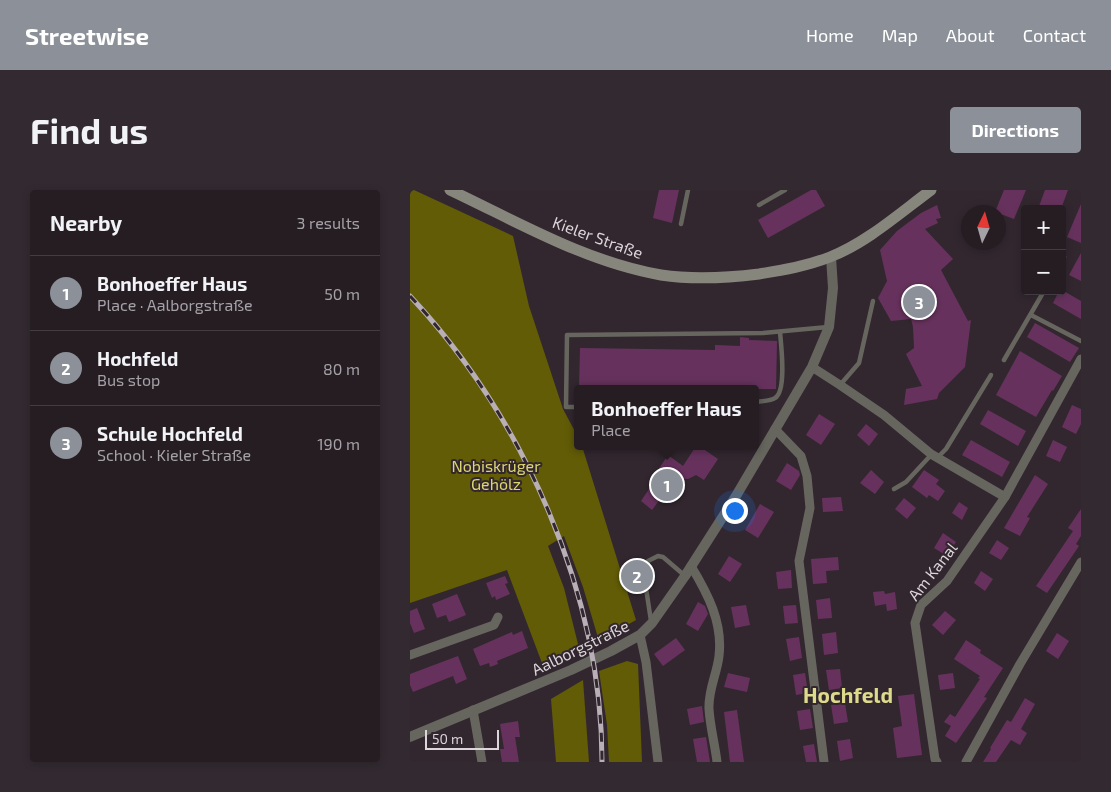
<!DOCTYPE html>
<meta charset="utf-8">
<style>
:root{--surface:#261d23;--page:#322a30;--text:#f1f3f6;--muted:#a4a2a6;--line:#423b41;--accent:#8c9099}
body{margin:0;font-family:"Exo 2",sans-serif;background:var(--page);color:var(--text)}
.controls{position:absolute;right:15px;top:15px;display:grid;overflow:hidden;border-radius:5px;box-shadow:0 2px 8px #0003}
.controls button{width:45px;height:45px;display:grid;place-items:center;padding:0;border:0;border-bottom:1px solid var(--line);background:var(--surface);color:var(--text);font:25px sans-serif}
.compass{position:absolute;left:551px;top:15px;width:45px;height:45px;border-radius:50%;background:var(--surface);box-shadow:0 2px 8px #0003;rotate:5deg}
.scale{position:absolute;left:15px;bottom:12px;width:74px;box-sizing:border-box;padding-left:5px;border:2px solid #dcd5da;border-top:0;font-size:14px;line-height:18px;white-space:nowrap;color:#dcd5da;-webkit-text-stroke:4px #32272f;paint-order:stroke}
.you{position:absolute;left:324px;top:320px;width:18px;height:18px;margin:-12px;border:4px solid #fff;border-radius:50%;background:#1a73e8;box-shadow:0 0 0 8px #1a73e833}
.badge{display:grid;place-items:center;width:32px;height:32px;border-radius:50%;background:var(--accent);color:#fff;font-size:16px;font-weight:700}
.pin{position:absolute;translate:-50% -50%;border:2px solid #fff;box-shadow:0 1px 5px #0006}
.popup{position:absolute;left:164px;top:195px;width:185px;height:65px;box-sizing:border-box;display:grid;place-content:center;border-radius:5px;background:var(--surface);filter:drop-shadow(0 1px 4px #0005);font-size:16px;white-space:nowrap;color:var(--muted)}
.popup b{font-size:19px;color:var(--text)}
.popup::after{content:'';position:absolute;left:50%;top:100%;margin-left:-10px;border:10px solid transparent;border-top-color:var(--surface)}
.list{margin:0;padding:0;list-style:none}
h2{display:flex;justify-content:space-between;align-items:center;height:65px;margin:0;padding:0 20px;font-size:21px}
h2 small{font-size:16px;font-weight:400;color:var(--muted)}
.list li{display:grid;grid-template-columns:32px 1fr auto;gap:15px;align-items:center;box-sizing:border-box;height:75px;padding:0 20px;border-top:1px solid var(--line)}
.list b{display:block;font-size:19px;white-space:nowrap}
.list p{margin:0;font-size:16px;white-space:nowrap;color:var(--muted)}
.list em{font-size:16px;font-style:normal;color:var(--muted)}
.map{position:relative;flex:none;width:671px;height:572px;overflow:hidden;border-radius:5px}
header{display:flex;align-items:center;gap:30px;box-sizing:border-box;height:70px;padding:0 25px;background:var(--accent);color:#fff}
header strong{font-size:24px}
nav{display:flex;gap:28px;margin-inline-start:auto;font-size:18px}
.intro{display:flex;align-items:center;justify-content:space-between;box-sizing:border-box;height:120px;padding:0 30px}
h1{margin:0;font-size:35px}
.button{padding:12px 22px;border-radius:5px;background:var(--accent);color:#fff;font-size:18px;font-weight:700}
main{display:flex;gap:30px;padding:0 30px}
aside{flex:1;background:var(--surface);border-radius:5px;box-shadow:0 2px 8px #0003}
.map>svg:first-child{display:block}
.forest{fill:#625c07}
.building{fill:#66325d}
.lines{fill:none;stroke-linecap:round;stroke-linejoin:round}
.service{stroke:#66665f;stroke-width:4.5}
.minor{stroke:#66665f;stroke-width:9}
.tertiary{stroke:#66665f;stroke-width:10}
.secondary{stroke:#87867c;stroke-width:11}
.rail-casing{stroke:#b8b0b6;stroke-width:5}
.rail{stroke:#32272f;stroke-width:3;stroke-dasharray:9;stroke-linecap:butt}
.labels{text-anchor:middle;dominant-baseline:central;stroke-width:4;stroke-linejoin:round;paint-order:stroke}
.street-label{font-size:16px;fill:#dcd5da;stroke:#32272f}
.park-label{font-size:16px;fill:#ddd66f;stroke:#32272f}
.district-label{font-size:21px;font-weight:bold;fill:#deda8b;stroke:#32272f}
</style>
<header>
<strong>Streetwise</strong>
<nav><a>Home</a><a>Map</a><a>About</a><a>Contact</a></nav>
</header>
<div class="intro"><h1>Find us</h1><a class="button">Directions</a></div>
<main>
<aside>
<h2>Nearby<small>3 results</small></h2>
<ul class="list">
<li><span class="badge">1</span><div><b>Bonhoeffer Haus</b><p>Place · Aalborgstraße</p></div><em>50 m</em></li>
<li><span class="badge">2</span><div><b>Hochfeld</b><p>Bus stop</p></div><em>80 m</em></li>
<li><span class="badge">3</span><div><b>Schule Hochfeld</b><p>School · Kieler Straße</p></div><em>190 m</em></li>
</ul>
</aside>
<div class="map">
<svg width="671" height="572" viewBox="0 0 671 572">
<rect width="100%" height="100%" fill="#32272f"/>
<g class="forest">
<polygon points="0,0 4,0 103,46 119,116 153,219 168,247 168,256 172,256 226,430 189,451 173,397 154,346 138,356 154,398 169,458 132,473 97,380 0,413"/>
<polygon points="217,471 228,474 232,572 199,572 197,535 189,481"/>
<polygon points="173,490 179,572 146,572 141,509"/>
</g>
<g class="building">
<polygon points="249,0 269,0 262,33 243,28"/>
<polygon points="401,0 406,0 415,16 358,48 348,30"/>
<polygon points="594,0 616,0 604,29 585,22"/>
<polygon points="635,0 658,0 651,19 628,19"/>
<polygon points="671,14 671,53 657,47"/>
<polygon points="527,15 531,28 526,29 528,33 515,39 543,69 531,80 558,131 561,130 555,177 529,203 527,209 494,215 496,199 512,196 496,164 504,158 503,137 501,129 481,131 468,108 477,91 470,60 487,41 511,23"/>
<polygon points="671,63 671,91 659,85"/>
<polygon points="652,100 671,111 671,129 643,113 649,101"/>
<polygon points="625,133 669,158 660,172 617,147"/>
<polygon points="330,147 339,148 339,150 367,151 366,199 169,199 170,158 305,160 305,155 330,156"/>
<polygon points="610,161 652,186 643,201 642,200 626,227 586,205"/>
<polygon points="662,215 671,219 671,234 666,244 652,237"/>
<polygon points="578,220 616,241 608,256 570,234"/>
<polygon points="409,224 425,234 411,255 396,245"/>
<polygon points="456,234 468,244 459,256 447,245"/>
<polygon points="561,250 600,272 592,287 552,265"/>
<polygon points="643,250 657,257 650,272 636,266"/>
<polygon points="286,256 289,256 308,269 294,290 286,285 278,289 264,288 260,294 246,283 258,265 273,276"/>
<polygon points="377,273 389,281 390,285 381,300 366,291"/>
<polygon points="461,280 474,292 465,304 450,293"/>
<polygon points="514,280 529,290 526,294 535,301 528,311 519,305 517,308 502,297"/>
<polygon points="625,285 638,294 617,327 620,328 610,346 594,338"/>
<polygon points="239,299 251,308 242,320 231,311"/>
<polygon points="431,307 433,321 413,322 412,308"/>
<polygon points="494,308 506,318 497,329 485,319"/>
<polygon points="549,312 558,318 552,330 542,323"/>
<polygon points="350,314 364,322 348,348 335,340"/>
<polygon points="671,319 671,346 666,354 669,356 637,403 626,396 663,341 658,338"/>
<polygon points="533,343 546,352 537,366 524,358"/>
<polygon points="587,350 599,358 591,370 579,363"/>
<polygon points="319,366 332,374 320,392 308,384"/>
<polygon points="428,367 429,380 416,381 417,393 403,394 401,369"/>
<polygon points="381,380 382,398 368,399 366,382"/>
<polygon points="571,381 583,389 575,401 564,393"/>
<polygon points="95,386 98,393 95,394 100,404 86,410 85,406 82,408 76,393"/>
<polygon points="474,401 475,404 485,402 487,419 477,421 476,414 465,416 463,402"/>
<polygon points="47,404 56,425 39,432 36,425 27,428 22,414"/>
<polygon points="420,408 422,428 408,429 406,410"/>
<polygon points="288,412 295,416 298,424 288,441 276,434"/>
<polygon points="336,415 340,435 325,438 321,417"/>
<polygon points="386,415 388,433 375,434 373,416"/>
<polygon points="7,418 15,439 4,443 0,433 0,421"/>
<polygon points="535,421 546,430 533,445 522,435"/>
<polygon points="112,441 118,458 87,471 88,474 80,477 79,473 70,476 63,459 102,442 103,445"/>
<polygon points="426,442 428,463 414,465 412,444"/>
<polygon points="647,443 659,451 648,469 636,461"/>
<polygon points="389,447 392,468 380,471 376,449"/>
<polygon points="266,448 275,460 253,476 244,464"/>
<polygon points="556,450 571,460 570,463 593,478 574,507 577,508 546,553 535,546 541,536 534,532 540,524 545,527 570,489 568,488 570,486 544,469"/>
<polygon points="48,466 57,489 46,494 43,486 3,502 0,495 0,484"/>
<polygon points="430,479 432,498 419,500 416,480"/>
<polygon points="318,483 340,488 337,502 314,497"/>
<polygon points="395,483 398,503 386,505 383,485"/>
<polygon points="543,483 545,498 530,500 528,485"/>
<polygon points="504,504 512,565 487,568 483,538 492,536 488,506"/>
<polygon points="615,508 625,514 611,539 617,543 610,555 601,550 586,572 573,572 581,559 580,558 597,530 601,532"/>
<polygon points="435,513 438,532 424,534 421,515"/>
<polygon points="292,516 294,532 280,535 277,519"/>
<polygon points="400,519 403,538 390,540 387,521"/>
<polygon points="327,520 334,572 320,572 314,522"/>
<polygon points="108,531 110,547 105,547 109,572 92,572 90,559 94,559 90,534"/>
<polygon points="296,547 300,572 287,572 283,549"/>
<polygon points="440,549 443,568 430,571 427,551"/>
<polygon points="404,554 407,572 396,572 393,556"/>
</g>
<g class="lines">
<g class="service">
<polyline points="349,15 375,0"/>
<polyline points="271,34 278,0"/>
<polyline points="652,70 654,67"/>
<polyline points="621,125 671,151"/>
<polyline points="594,170 634,101"/>
<polyline points="430,195 449,173 463,111"/>
<path d="M 346,212 C 351,211 361,211 365,208 C 377,201 371,154 370,142"/>
<polyline points="168,217 156,217 157,145 353,143 418,137"/>
<polyline points="527,268 536,259 581,185"/>
<polyline points="484,299 496,292 521,265"/>
<polyline points="241,431 234,385 236,375 238,371 248,366 253,367 274,385"/>
</g>
<g class="minor">
<polyline points="402,177 430,195 474,225 521,264 595,307"/>
<polyline points="365,239 391,266 397,286 400,318 389,371 414,572"/>
<path d="M 281,376 C 298,404 313,433 309,466 C 307,484 298,500 299,519 C 300,536 305,555 307,572"/>
<polyline points="230,445 236,472 248,572"/>
<polyline points="0,465 84,435 88,427"/>
<polyline points="63,520 72,572"/>
<polyline points="527,572 525,569 505,433 511,415 537,391 595,307 671,169"/>
<polyline points="556,572 610,474 671,372"/>
</g>
<polyline class="tertiary" points="0,547 161,480 201,461 230,445 242,433 275,386 326,306 402,177 419,137 423,98 421,67"/>
<path class="secondary" d="M 40,0 C 108,32 176,72 251,85 C 284,90 317,88 349,84 C 374,80 397,76 420,67 C 456,53 490,23 521,0"/>
<g class="rail-casing">
<path id="rail" d="M 0,106 C 114,228 192,404 192,572"/>
</g>
<use href="#rail" class="rail"/>
</g>
<g class="labels">
<g class="street-label">
<text transform="translate(188 47) rotate(20)">Kieler Straße</text>
<text transform="translate(522 381) rotate(-52)">Am Kanal</text>
<text transform="translate(170 457) rotate(-26)">Aalborgstraße</text>
</g>
<g class="park-label">
<text x="86" y="275">Nobiskrüger<tspan x="86" dy="18">Gehölz</tspan></text>
</g>
<g class="district-label">
<text x="438" y="504">Hochfeld</text>
</g>
</g>
</svg>
<div class="controls">
<button>+</button>
<button>−</button>
</div>
<svg class="compass" viewBox="-18 -18 36 36"><path d="M0-13l5 13h-10z" fill="#e53935"/><path d="M0 13l5-13h-10z" fill="#a4a2a6"/></svg>
<div class="scale">50 m</div>
<div class="you"></div>
<div class="pin badge" style="left:257px;top:295px">1</div>
<div class="popup"><b>Bonhoeffer Haus</b>Place</div>
<div class="pin badge" style="left:227px;top:386px">2</div>
<div class="pin badge" style="left:509px;top:112px">3</div>
</div>
</main>
